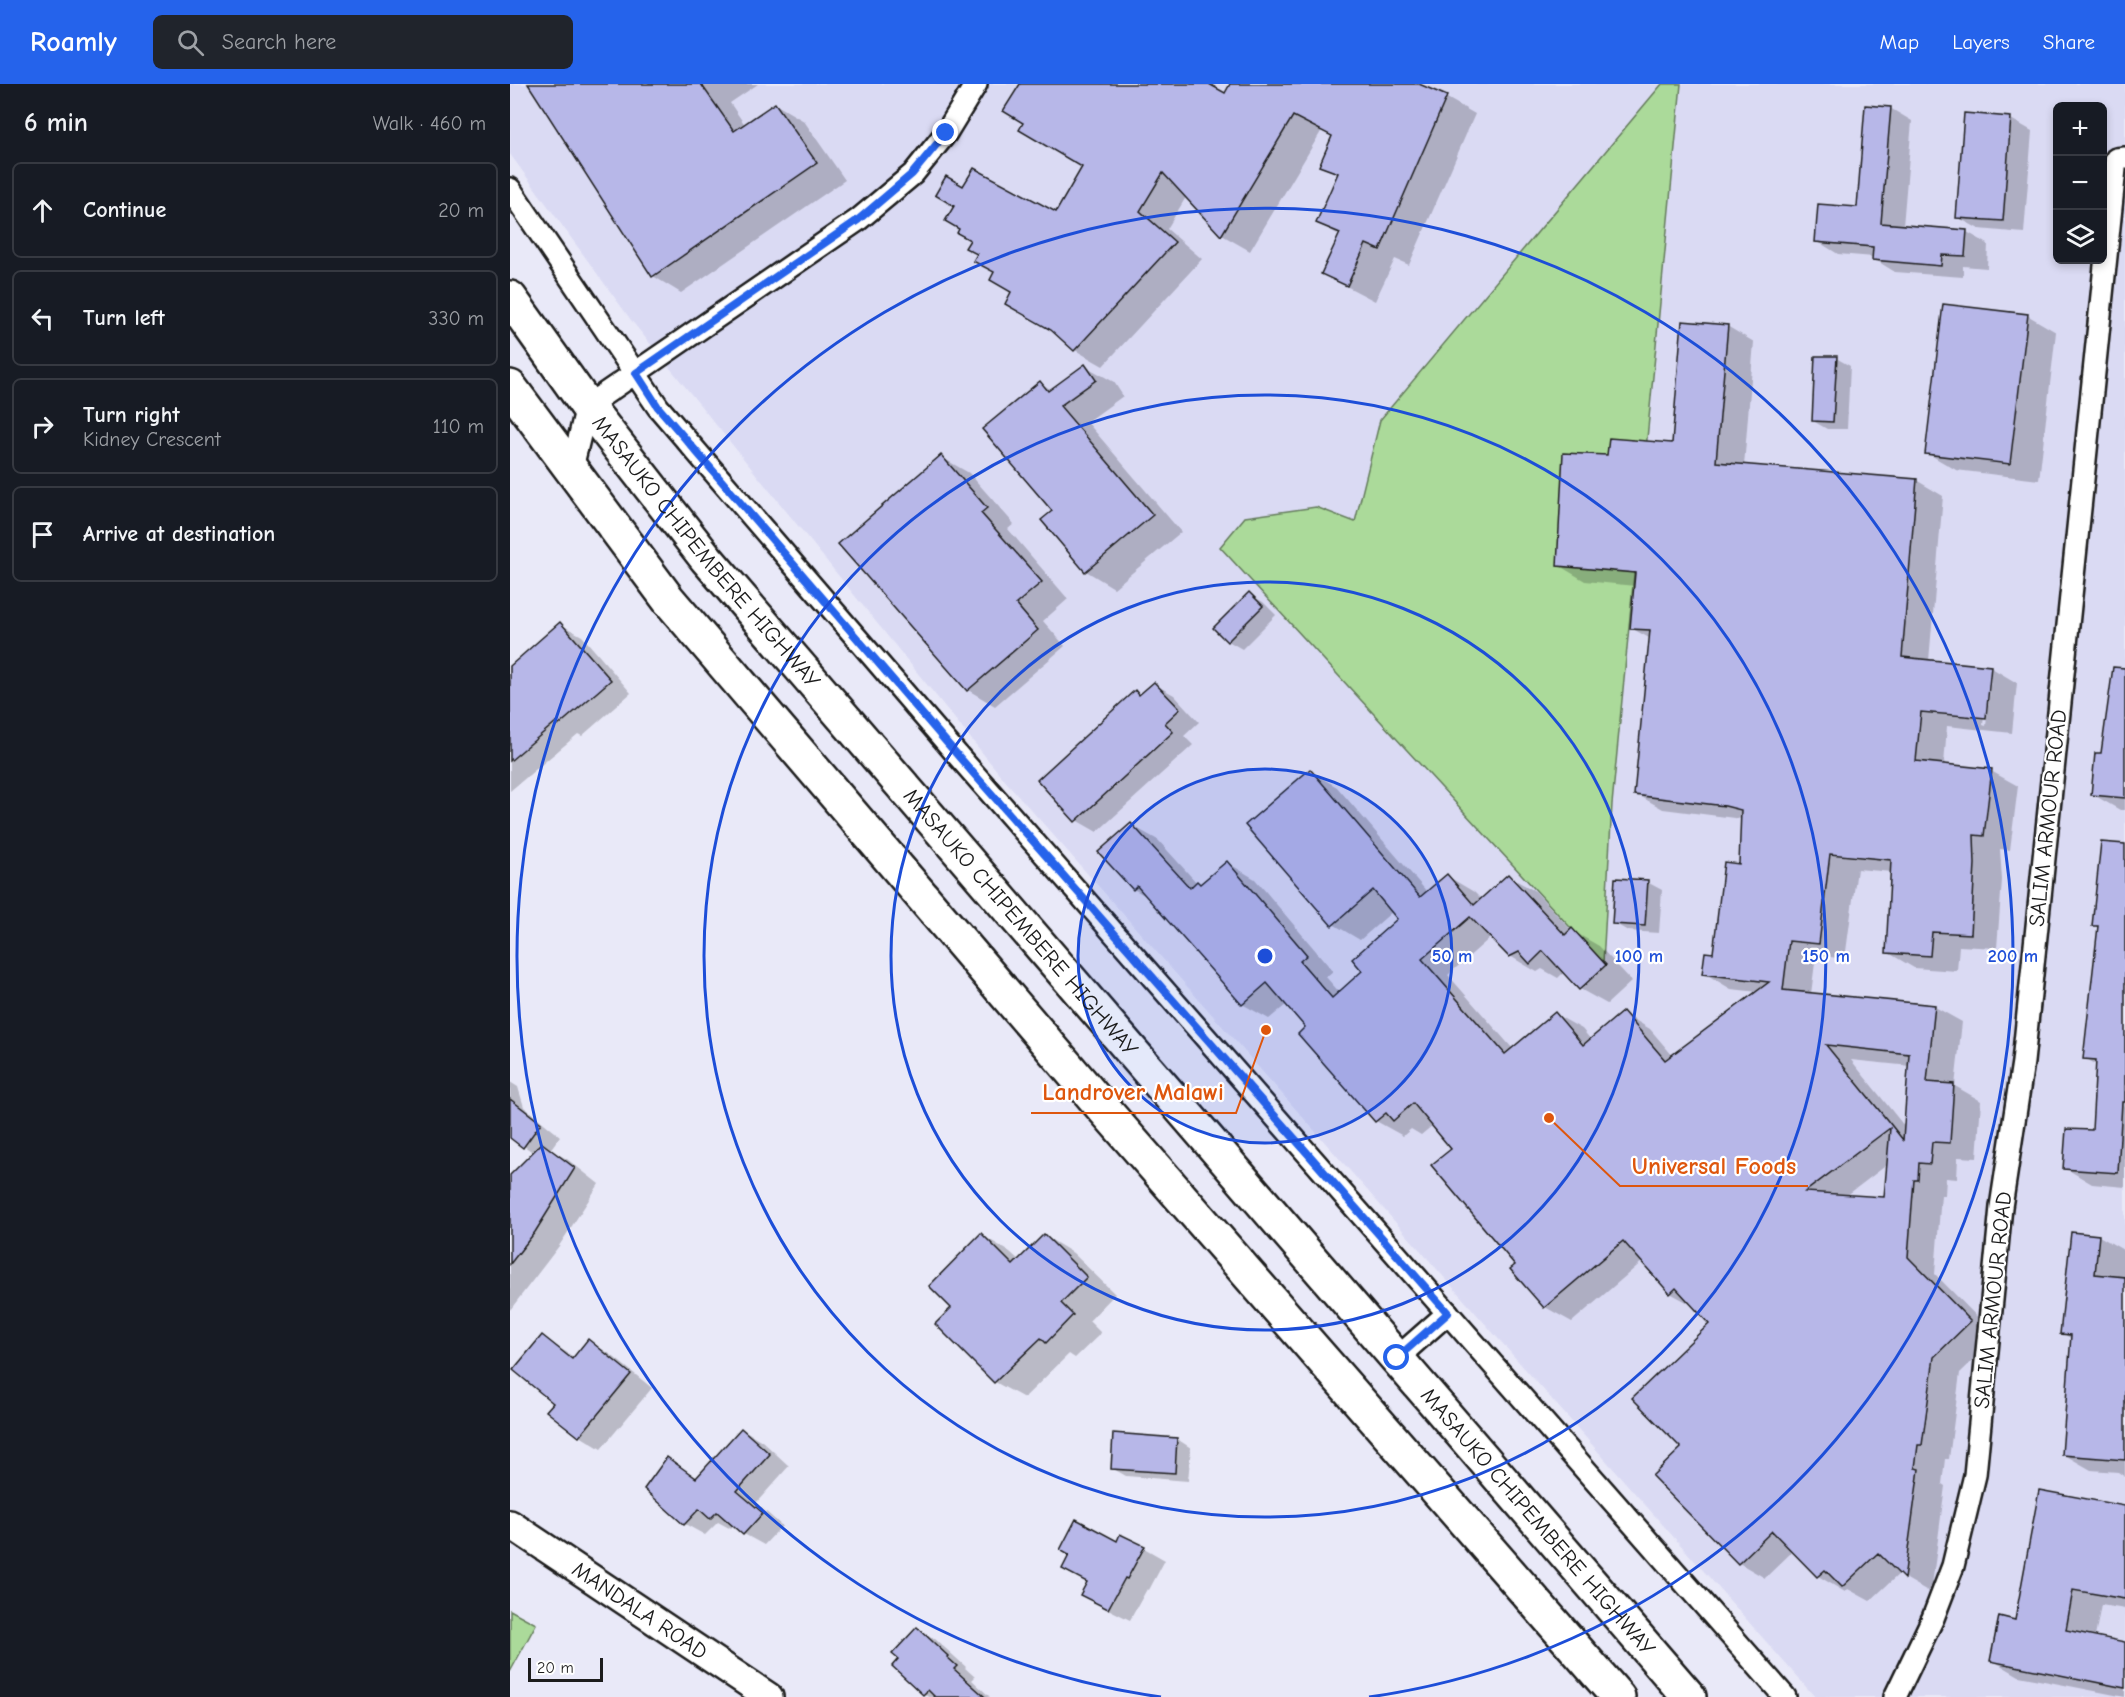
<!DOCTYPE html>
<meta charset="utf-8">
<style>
:root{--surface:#171b24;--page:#20242c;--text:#f1f3f6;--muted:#9ea1a6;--line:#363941;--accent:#2563eb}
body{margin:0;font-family:"Comic Neue",sans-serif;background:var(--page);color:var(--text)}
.controls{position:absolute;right:18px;top:18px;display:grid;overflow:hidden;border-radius:9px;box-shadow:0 3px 9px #0003}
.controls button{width:54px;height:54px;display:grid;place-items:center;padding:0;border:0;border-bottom:2px solid var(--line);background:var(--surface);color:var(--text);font:30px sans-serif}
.scale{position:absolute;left:18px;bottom:15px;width:75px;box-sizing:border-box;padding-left:6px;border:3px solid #1c1c1c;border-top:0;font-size:16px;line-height:21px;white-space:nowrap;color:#1c1c1c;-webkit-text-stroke:4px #fff;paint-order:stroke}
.stop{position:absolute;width:18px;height:18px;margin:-14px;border:4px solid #2563eb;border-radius:50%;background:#fff}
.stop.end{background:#2563eb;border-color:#fff;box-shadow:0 2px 6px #0008}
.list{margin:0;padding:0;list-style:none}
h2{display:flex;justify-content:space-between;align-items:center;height:78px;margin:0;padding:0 24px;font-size:26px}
h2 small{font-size:20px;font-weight:400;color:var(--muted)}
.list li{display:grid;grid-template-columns:39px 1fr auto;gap:18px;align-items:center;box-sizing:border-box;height:96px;margin:0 12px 12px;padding:0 12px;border:2px solid var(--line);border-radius:9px}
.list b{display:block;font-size:22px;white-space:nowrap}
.list p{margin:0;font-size:20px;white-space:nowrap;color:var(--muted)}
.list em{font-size:20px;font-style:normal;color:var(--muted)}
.icon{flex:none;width:33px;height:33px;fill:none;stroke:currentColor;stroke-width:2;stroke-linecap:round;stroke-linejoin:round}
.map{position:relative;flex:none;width:1615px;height:1613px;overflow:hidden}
header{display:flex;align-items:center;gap:36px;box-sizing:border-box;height:84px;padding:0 30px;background:var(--accent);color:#fff}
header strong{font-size:28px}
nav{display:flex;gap:33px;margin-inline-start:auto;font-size:21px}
.search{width:420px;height:54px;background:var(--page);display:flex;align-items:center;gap:15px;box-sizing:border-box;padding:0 21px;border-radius:9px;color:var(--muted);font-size:22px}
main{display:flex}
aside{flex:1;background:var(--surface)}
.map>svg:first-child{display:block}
.built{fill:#dadaf3;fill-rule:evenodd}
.green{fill:#abda9a;stroke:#647b5b;stroke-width:1.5}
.shadow{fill:#0003;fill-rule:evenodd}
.building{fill:#b7b7e8;stroke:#1c1c1c;stroke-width:1.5;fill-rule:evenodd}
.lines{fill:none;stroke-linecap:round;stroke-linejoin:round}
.minor-casing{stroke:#1c1c1c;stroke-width:26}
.tertiary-casing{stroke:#1c1c1c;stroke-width:32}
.trunk-casing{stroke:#1c1c1c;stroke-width:38}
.minor{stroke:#fff;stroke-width:21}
.tertiary{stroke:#fff;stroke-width:27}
.trunk{stroke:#fff;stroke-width:33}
.route{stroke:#2563eb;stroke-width:8}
.ring{fill:none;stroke:#1d4ed8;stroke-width:3}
.labels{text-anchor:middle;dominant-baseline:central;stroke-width:4.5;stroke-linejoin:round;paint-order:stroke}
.street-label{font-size:22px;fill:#1c1c1c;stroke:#fff}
.centre{fill:#1d4ed8;stroke:#fff;stroke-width:3}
.ring-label{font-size:18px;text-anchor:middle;font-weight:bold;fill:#1d4ed8;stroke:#fff;stroke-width:4.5;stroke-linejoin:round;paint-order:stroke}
.leader{fill:none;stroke:#de560d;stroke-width:2}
.callout-dot{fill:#de560d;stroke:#fff;stroke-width:2}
.callout-label{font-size:24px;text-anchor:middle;font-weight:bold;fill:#de560d;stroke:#fff;stroke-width:4.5;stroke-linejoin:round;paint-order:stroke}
</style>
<header>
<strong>Roamly</strong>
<div class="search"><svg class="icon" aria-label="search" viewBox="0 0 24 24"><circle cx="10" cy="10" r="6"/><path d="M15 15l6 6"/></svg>Search here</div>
<nav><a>Map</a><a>Layers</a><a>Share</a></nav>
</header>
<main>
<aside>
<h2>6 min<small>Walk · 460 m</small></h2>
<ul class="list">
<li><svg class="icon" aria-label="ahead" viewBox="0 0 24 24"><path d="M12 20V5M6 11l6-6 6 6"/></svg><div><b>Continue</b></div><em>20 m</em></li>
<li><svg class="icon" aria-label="left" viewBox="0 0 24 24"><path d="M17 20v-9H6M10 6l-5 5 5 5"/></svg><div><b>Turn left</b></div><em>330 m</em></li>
<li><svg class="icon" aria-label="right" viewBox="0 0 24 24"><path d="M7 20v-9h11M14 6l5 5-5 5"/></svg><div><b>Turn right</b><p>Kidney Crescent</p></div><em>110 m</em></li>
<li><svg class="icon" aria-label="arrive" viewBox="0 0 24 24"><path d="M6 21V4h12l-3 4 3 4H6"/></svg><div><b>Arrive at destination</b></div></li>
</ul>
</aside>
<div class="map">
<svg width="1615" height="1613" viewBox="0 0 1615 1613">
<rect width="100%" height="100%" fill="#e9e9f8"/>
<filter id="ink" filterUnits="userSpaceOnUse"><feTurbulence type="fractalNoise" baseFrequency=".0167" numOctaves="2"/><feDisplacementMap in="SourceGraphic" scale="12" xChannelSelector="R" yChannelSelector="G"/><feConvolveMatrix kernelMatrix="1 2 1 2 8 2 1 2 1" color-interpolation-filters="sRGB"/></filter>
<g filter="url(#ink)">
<path class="built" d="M 0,0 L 1615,0 L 1615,1613 L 1305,1613 L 492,693 L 121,236 L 0,70 ZM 1548,22 L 1592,22 L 1592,176 L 1548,176 Z"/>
<g class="green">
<polygon points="1152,0 1171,0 1102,720 1093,879 710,463 735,433 806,423 845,438 870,336"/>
<polygon points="0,1526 26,1540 0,1588"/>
</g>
<g class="shadow">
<polygon points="20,0 248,0 220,19 235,41 265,20 294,37 335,96 171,209 143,192"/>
<polygon points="511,0 698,0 715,11 722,0 905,0 937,14 965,30 899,181 885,175 865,217 813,190 831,152 808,139 829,91 811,81 824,53 812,46 740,167 712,151 676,113 657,145 692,175 593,282 565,266 503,208 462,156 454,104 547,130 574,83 515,38"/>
<polygon points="1380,24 1402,37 1393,142 1457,148 1478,160 1477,184 1453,182 1453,193 1385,188 1364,175 1364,173 1328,170 1307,157 1348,125"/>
<polygon points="1501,35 1522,47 1514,149 1469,145 1447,133"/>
<polygon points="1517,231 1546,248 1529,396 1446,386 1417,369"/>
<path d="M 1217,242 L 1244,258 L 1234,382 L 1406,396 L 1433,412 L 1419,577 L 1480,583 L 1507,599 L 1502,649 L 1437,642 L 1434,681 L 1481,687 L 1508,702 L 1500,766 L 1490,765 L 1492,796 L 1487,864 L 1449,862 L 1447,887 L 1404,884 L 1377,868 L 1382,788 L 1347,785 L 1335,875 L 1306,871 L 1301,910 L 1425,923 L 1452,938 L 1445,1002 L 1471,1017 L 1467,1074 L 1448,1073 L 1447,1095 L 1436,1094 L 1435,1111 L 1431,1111 L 1425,1190 L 1487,1253 L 1450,1289 L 1439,1375 L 1435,1375 L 1432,1400 L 1435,1402 L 1421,1509 L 1395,1494 L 1390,1489 L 1360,1517 L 1338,1505 L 1335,1508 L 1308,1492 L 1283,1467 L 1255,1494 L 1229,1479 L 1173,1364 L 1201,1240 L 1186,1223 L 1160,1209 L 1133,1177 L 1062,1238 L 1035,1223 L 1007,1181 L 943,1065 L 923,1041 L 911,1051 L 901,1045 L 893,1052 L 866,1037 L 797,943 L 777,920 L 759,935 L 732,920 L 638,813 L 623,805 L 621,741 L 648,756 L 687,799 L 692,801 L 718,779 L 745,795 L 823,887 L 816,893 L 830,909 L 855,887 L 890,835 L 883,827 L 850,856 L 823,840 L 800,687 L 827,703 L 918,809 L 937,792 L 964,808 L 972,816 L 998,792 L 1025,807 L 1061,846 L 1089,862 L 1122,897 L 1097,920 L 1070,905 L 1054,888 L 1048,894 L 1032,885 L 1027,888 L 1000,872 L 981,853 L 938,891 L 1003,965 L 1045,930 L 1072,945 L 1081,956 L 1113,929 L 1140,945 L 1163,972 L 1248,908 L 1221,905 L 1194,889 L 1205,871 L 1231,782 L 1232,735 L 1153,725 L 1126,710 L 1141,555 L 1121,544 L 1125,502 L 1075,497 L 1048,481 L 1099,373 L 1164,360 ZM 1478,594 L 1481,594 L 1476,642 L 1473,641 ZM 1341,976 L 1400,982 L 1395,1043 ZM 1378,1080 L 1376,1115 L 1336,1112 Z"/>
<polygon points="1326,274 1340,282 1337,345 1317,345 1303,337"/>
<polygon points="575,282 604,298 613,312 577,338 671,448 604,504 576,487 533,437 544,427 530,299 542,306"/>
<polygon points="431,373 459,389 504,440 498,445 558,515 533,537 555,562 485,622 458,606"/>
<polygon points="739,510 753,518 766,531 732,565 718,557"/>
<polygon points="50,540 72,552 121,609 72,652 68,650 0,707 0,594"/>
<polygon points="1615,587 1615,726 1610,726 1582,710"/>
<polygon points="644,600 664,611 689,638 674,652 683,661 587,748 566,736 625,608 631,612"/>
<polygon points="1615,762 1615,1103 1582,1100 1555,1084 1583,1048 1587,981 1575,974 1590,844 1584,841"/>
<polygon points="1137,798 1152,806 1149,849 1118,847 1104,839"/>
<polygon points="0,998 8,1003 14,1023 50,1052 40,1066 57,1075 89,1100 49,1162 0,1226 0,1093 24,1069 0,1052"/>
<polygon points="1562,1149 1589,1152 1615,1167 1615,1393 1608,1388 1581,1386 1553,1370 1562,1255 1552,1249"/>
<polygon points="472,1151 500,1168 510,1177 535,1152 563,1169 605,1210 579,1237 591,1249 565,1274 559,1270 514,1314 485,1298 443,1224"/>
<polygon points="33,1253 65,1274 78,1257 100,1270 142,1304 91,1365 70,1352 38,1327 46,1319"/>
<polygon points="232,1345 252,1357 279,1382 246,1419 272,1442 254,1461 234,1450 224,1442 221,1445 208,1438 195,1451 175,1440 136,1405 157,1375 188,1394"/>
<polygon points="667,1355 681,1364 678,1397 616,1392 602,1384"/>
<polygon points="1615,1424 1615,1525 1591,1521 1585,1553 1615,1560 1615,1613 1509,1592 1482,1576 1506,1537"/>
<polygon points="634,1464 655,1476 639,1506 637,1505 620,1536 594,1523"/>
<polygon points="407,1545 425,1555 456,1583 455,1584 465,1593 462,1596 480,1613 418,1613 384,1582"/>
</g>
<g class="building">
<polygon points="18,0 191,0 224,47 265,19 307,79 142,193"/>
<polygon points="510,0 699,0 715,9 720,0 909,0 937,12 870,166 856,160 837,202 811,190 830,149 806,139 828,89 809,82 822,52 783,32 711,152 653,89 630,127 665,158 564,267 541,246 495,220 501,208 480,196 484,188 463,177 467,170 455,164 460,156 447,149 449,145 435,137 444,122 425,111 436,92 453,102 464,84 546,128 572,83 509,46 513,39 493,27"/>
<polygon points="1355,21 1381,23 1371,139 1457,146 1455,172 1432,171 1431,182 1362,176 1363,163 1305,158 1308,120 1347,123"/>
<polygon points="1454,29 1501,33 1493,137 1446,134"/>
<polygon points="1433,220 1518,230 1500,380 1415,370"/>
<path d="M 1172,237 L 1218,241 L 1206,378 L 1407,395 L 1392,573 L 1481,582 L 1476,634 L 1411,628 L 1406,677 L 1482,685 L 1474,752 L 1464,751 L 1465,780 L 1461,850 L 1422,848 L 1420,872 L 1376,869 L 1381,776 L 1320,770 L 1309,860 L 1279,857 L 1273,906 L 1425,921 L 1417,998 L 1444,1000 L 1440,1059 L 1422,1058 L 1420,1080 L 1409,1079 L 1408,1096 L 1404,1096 L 1398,1173 L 1461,1237 L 1424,1273 L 1412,1361 L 1408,1361 L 1405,1384 L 1409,1385 L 1394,1495 L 1368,1469 L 1332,1503 L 1315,1486 L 1307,1493 L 1262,1447 L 1228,1480 L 1142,1392 L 1171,1364 L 1122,1314 L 1199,1240 L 1166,1204 L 1160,1210 L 1113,1157 L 1034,1224 L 1000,1185 L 1005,1181 L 921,1081 L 941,1065 L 903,1019 L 883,1037 L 876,1029 L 865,1038 L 788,950 L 795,943 L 757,899 L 732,921 L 627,802 L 623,806 L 588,768 L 621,739 L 680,804 L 687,797 L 690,800 L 717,777 L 797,871 L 790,877 L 822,914 L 852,887 L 842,875 L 887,835 L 863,806 L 822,842 L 735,741 L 800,685 L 910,813 L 937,790 L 964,821 L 998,790 L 1055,851 L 1062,844 L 1096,881 L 1069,906 L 1033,867 L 1020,880 L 1009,868 L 999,873 L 960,833 L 912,875 L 995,970 L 1045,928 L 1073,961 L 1113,927 L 1155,976 L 1259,898 L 1192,890 L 1195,868 L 1203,869 L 1214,778 L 1229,780 L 1231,726 L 1215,722 L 1124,711 L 1140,546 L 1120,545 L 1125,489 L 1047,482 L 1053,369 L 1097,371 L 1099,354 L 1162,359 ZM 1316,961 L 1399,970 L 1393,1056 L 1382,1042 ZM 1380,1044 L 1374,1113 L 1295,1108 Z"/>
<polygon points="1305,272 1327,272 1323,338 1302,337"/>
<polygon points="575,280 586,296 550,322 643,431 575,488 531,436 542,427 472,345 530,297 538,307"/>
<polygon points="431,371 477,424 471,429 532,498 506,520 528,546 457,607 328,460"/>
<polygon points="739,508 753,522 717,558 703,544"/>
<polygon points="50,538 101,596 49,641 46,638 0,677 0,582"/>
<polygon points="1603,583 1615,584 1615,714 1581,711 1585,669 1591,669"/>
<polygon points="644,598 670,625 655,639 663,648 565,738 527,696 625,606 629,611"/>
<polygon points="1591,758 1615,760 1615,1018 1612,1018 1608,1089 1553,1085 1556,1045 1582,1046 1586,976 1573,975 1588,842 1582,842"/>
<polygon points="1105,794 1138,796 1135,842 1102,840"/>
<polygon points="0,1015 31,1039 13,1064 0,1054"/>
<polygon points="32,1059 65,1084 25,1148 0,1180 0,1091"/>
<polygon points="1561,1148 1589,1151 1585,1190 1615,1193 1615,1376 1552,1371 1561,1251 1550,1250"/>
<polygon points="471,1149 503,1181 534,1150 577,1193 551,1219 563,1231 536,1259 531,1254 484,1299 425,1240 441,1224 419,1202"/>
<polygon points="32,1251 62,1275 78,1255 121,1290 69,1353 36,1327 43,1319 3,1286"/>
<polygon points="231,1344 260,1370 227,1407 253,1429 233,1451 207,1428 200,1435 189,1425 174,1441 134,1405 157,1373 186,1394"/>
<polygon points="603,1349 667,1354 665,1389 601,1385"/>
<polygon points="1529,1406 1615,1422 1615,1515 1563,1506 1556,1546 1615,1558 1615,1604 1480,1577 1489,1532 1505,1536"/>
<polygon points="566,1435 607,1457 610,1450 635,1462 617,1495 615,1494 598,1525 570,1511 577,1498 552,1485 559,1471 550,1466"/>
<polygon points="407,1543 438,1572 437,1573 447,1582 444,1585 475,1613 425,1613 418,1606 413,1611 382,1582 388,1575 382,1570"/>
</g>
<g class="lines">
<g class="minor-casing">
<g id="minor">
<polyline points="0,105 148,323 450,674 1275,1613"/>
<polyline points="61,388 77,322 348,136 403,90 436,49 466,0"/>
<polyline points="887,1274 938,1229"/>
<polyline points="1385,1613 1423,1534 1443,1482 1465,1391 1491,1123 1513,978 1606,75 1615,74"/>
</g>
</g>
<g class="tertiary-casing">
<g id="tertiary">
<path id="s1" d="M 0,1440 L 259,1613"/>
</g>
</g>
<g class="trunk-casing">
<g id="trunk">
<path id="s2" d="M 0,214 L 77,322 L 196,474 L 1179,1613"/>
<polyline points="0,303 158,515 592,1023 1108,1613"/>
</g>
</g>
<use href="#minor" class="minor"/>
<use href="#tertiary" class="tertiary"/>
<use href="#trunk" class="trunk"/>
</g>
</g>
<g class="lines" filter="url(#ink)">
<polyline class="route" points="436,49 402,90 348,136 126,289 148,323 450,674 938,1229 887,1274"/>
</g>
<circle cx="755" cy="872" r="187" fill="#1d4ed8" fill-opacity=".12"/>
<g class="ring">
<circle cx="755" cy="872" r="187"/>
<circle cx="755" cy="872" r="374"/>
<circle cx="755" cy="872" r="561"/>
<path d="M651 1613A748 748 0 1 1 859 1613"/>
</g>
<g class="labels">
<g class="street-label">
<text stroke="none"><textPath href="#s2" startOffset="321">MASAUKO CHIPEMBERE HIGHWAY</textPath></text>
<text transform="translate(1538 734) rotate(-84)">SALIM ARMOUR ROAD</text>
<text stroke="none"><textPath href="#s2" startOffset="807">MASAUKO CHIPEMBERE HIGHWAY</textPath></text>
<text transform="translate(1483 1216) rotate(-84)">SALIM ARMOUR ROAD</text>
<text stroke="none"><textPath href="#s2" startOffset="1599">MASAUKO CHIPEMBERE HIGHWAY</textPath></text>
<text stroke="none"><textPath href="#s1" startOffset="156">MANDALA ROAD</textPath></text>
</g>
</g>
<circle cx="755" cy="872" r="9" class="centre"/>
<g class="ring-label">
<text x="942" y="878">50 m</text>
<text x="1129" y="878">100 m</text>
<text x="1316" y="878">150 m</text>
<text x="1503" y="878">200 m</text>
</g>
<path class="leader" d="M756 946L726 1029H521M1039 1034L1110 1102H1298"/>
<g class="callout-dot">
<circle cx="756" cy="946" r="6"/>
<circle cx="1039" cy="1034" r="6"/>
</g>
<g class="callout-label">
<text x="623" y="1016">Landrover Malawi</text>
<text x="1204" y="1090">Universal Foods</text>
</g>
</svg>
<div class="controls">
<button>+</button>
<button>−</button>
<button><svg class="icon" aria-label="layers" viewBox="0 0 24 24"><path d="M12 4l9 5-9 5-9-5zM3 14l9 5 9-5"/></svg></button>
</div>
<div class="scale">20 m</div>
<div class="stop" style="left:887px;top:1274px"></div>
<div class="stop end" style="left:436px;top:49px"></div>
</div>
</main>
